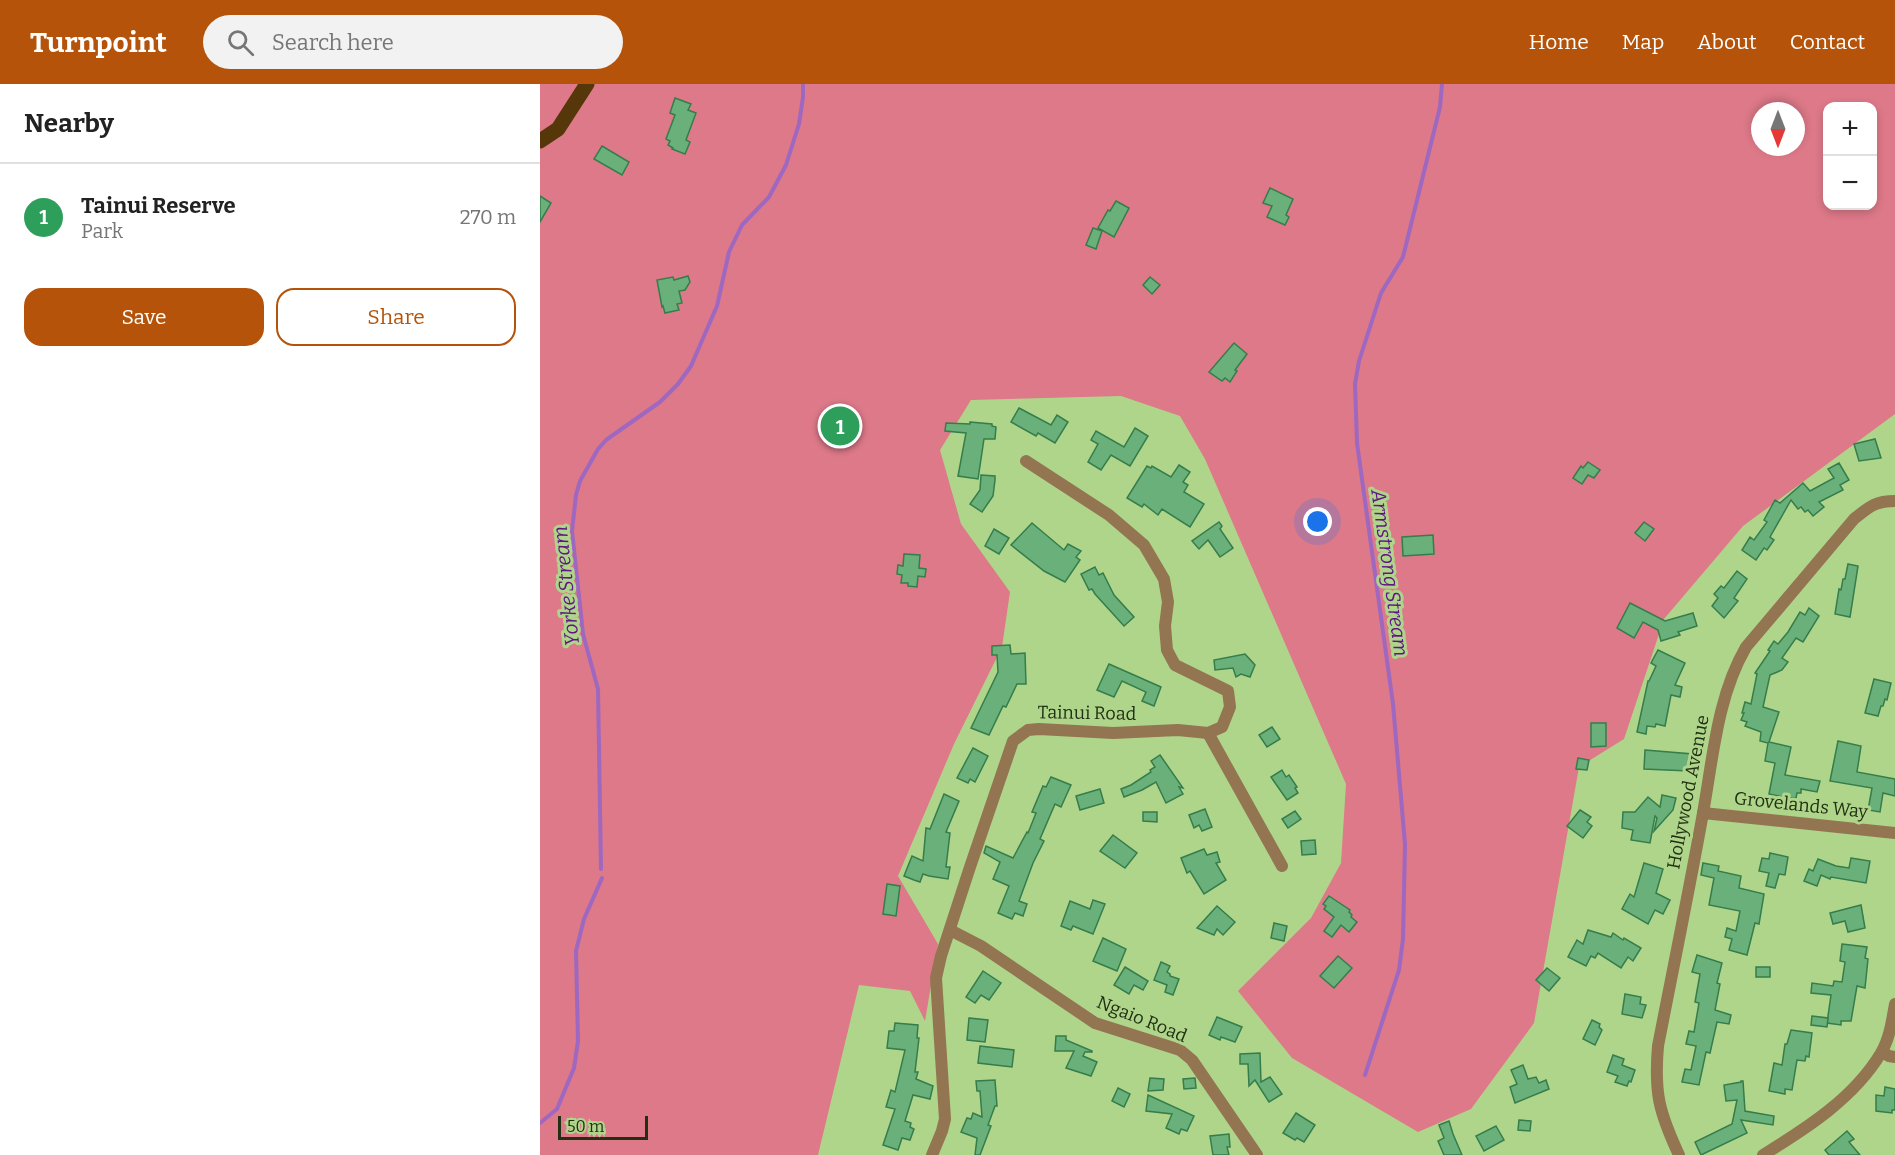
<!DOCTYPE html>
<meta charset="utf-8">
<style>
:root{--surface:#fff;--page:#f2f2f2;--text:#222;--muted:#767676;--line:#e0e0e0;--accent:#b45309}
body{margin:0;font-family:Bitter,serif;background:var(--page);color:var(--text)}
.controls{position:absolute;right:18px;top:18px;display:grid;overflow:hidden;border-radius:12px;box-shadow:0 3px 9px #0003}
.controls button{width:54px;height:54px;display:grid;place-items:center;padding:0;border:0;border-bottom:2px solid var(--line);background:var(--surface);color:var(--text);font:30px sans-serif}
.compass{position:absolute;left:1211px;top:18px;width:54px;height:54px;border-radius:50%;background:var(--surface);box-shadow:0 3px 9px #0003;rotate:180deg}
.scale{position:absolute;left:18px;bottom:15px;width:90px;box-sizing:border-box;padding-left:6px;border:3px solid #213012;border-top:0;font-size:16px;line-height:21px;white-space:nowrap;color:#213012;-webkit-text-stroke:4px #afd58b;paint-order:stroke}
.you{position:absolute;left:778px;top:438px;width:21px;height:21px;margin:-15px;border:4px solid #fff;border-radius:50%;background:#1a73e8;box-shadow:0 0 0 9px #1a73e833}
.badge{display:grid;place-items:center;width:39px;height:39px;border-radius:50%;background:var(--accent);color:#fff;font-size:20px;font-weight:700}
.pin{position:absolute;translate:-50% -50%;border:3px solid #fff;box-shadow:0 2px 6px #0006}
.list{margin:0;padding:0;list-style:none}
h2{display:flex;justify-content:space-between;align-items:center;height:78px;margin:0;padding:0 24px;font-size:26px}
h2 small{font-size:20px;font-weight:400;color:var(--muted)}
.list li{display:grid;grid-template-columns:39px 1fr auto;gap:18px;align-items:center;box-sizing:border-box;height:108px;padding:0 24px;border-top:2px solid var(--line)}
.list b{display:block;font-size:22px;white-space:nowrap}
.list p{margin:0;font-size:20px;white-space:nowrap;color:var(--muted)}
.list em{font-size:20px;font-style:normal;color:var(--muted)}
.actions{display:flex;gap:12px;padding:18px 24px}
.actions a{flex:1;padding:14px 0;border:2px solid var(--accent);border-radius:18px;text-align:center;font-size:21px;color:var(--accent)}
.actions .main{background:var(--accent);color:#fff}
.icon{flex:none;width:33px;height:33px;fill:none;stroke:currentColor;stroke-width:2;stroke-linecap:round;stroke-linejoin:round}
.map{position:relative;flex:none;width:1355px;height:1071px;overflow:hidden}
header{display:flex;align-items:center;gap:36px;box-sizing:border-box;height:84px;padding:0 30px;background:var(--accent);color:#fff}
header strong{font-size:28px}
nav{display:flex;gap:33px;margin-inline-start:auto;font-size:21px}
.search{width:420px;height:54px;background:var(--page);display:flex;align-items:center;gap:15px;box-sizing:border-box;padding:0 21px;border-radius:33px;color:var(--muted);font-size:22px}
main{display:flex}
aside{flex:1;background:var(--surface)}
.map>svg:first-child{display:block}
.green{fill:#dd7989;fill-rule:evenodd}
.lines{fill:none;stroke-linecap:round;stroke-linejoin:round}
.stream{stroke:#9e68c1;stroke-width:4}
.building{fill:#69b07a;stroke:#357d4a;stroke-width:1.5}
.minor{stroke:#937551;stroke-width:12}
.major{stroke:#56370a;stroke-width:15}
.labels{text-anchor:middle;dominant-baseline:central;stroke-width:6;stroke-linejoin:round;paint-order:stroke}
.street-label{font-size:18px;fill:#213012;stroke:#afd58b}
.water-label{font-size:20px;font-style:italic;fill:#5f1583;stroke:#afd58b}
</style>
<header>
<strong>Turnpoint</strong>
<div class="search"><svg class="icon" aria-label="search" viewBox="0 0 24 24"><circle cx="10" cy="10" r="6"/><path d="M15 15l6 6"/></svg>Search here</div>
<nav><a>Home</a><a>Map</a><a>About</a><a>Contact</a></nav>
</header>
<main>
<aside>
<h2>Nearby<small></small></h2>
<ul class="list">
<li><span class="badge" style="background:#2e9e5b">1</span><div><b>Tainui Reserve</b><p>Park</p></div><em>270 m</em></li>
</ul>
<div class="actions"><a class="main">Save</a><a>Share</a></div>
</aside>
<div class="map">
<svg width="1355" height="1071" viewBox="0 0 1355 1071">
<rect width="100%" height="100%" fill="#afd58b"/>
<path class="green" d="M 0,0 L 1355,0 L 1355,330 L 1203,442 L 1124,535 L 1084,655 L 1039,683 L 994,939 L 931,1025 L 878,1048 L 752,974 L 698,907 L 771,834 L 801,779 L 806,700 L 665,375 L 640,332 L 581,312 L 431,316 L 400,366 L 421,440 L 470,508 L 462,563 L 414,660 L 358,792 L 398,860 L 385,937 L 370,907 L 319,901 L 278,1071 L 0,1071 ZM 1288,22 L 1332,22 L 1332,122 L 1288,122 ZM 1220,27 L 1256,27 L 1256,63 L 1220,63 Z"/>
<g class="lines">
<g class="stream">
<polyline points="61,785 58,605 43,550 32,447 36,411 40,397 58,365 66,356 120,318 138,300 151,282 177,222 189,168 202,141 229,113 246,81 259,40 263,13 263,0"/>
<polyline points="825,991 859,886 863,855 865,760 853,620 817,359 815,300 819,277 841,209 863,173 900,23 902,0"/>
<polyline points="0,1039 17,1025 34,984 38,957 36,867 44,835 62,794"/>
</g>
</g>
<g class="building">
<polygon points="135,14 151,20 148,26 156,29 146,56 150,58 145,70 132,65 133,64 128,61 130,57 126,55 135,31 130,29"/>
<polygon points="62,62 89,78 82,91 54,75"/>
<polygon points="730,104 753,115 746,131 749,133 745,141 727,133 732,122 723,119"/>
<polygon points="0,112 11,119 0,138"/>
<polygon points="576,117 589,124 574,153 558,144 568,126 570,127"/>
<polygon points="553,144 562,147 556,165 546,161"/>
<polygon points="148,192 150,198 145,206 139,207 142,219 137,220 139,226 125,229 123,222 122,223 117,196 133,193 134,196"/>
<polygon points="610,193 620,201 612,210 603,201"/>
<polygon points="694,259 707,270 695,286 697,287 690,298 685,294 682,297 669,288"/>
<polygon points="479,324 511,341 517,331 528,338 515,359 498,349 496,352 471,338"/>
<polygon points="430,338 452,340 452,342 456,343 455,355 444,355 438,395 418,392 426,349 405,347 406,339 430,340"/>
<polygon points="595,344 608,352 590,382 571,371 561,386 548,378 558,360 551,356 556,347 584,363"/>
<polygon points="1335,355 1341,374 1319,377 1314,360"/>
<polygon points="1048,378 1060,386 1054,394 1048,391 1042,400 1033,394 1041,382 1043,384"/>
<polygon points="1299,379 1309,396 1300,401 1303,406 1279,418 1284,423 1273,432 1268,426 1265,428 1261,423 1258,425 1251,416 1230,453 1234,456 1227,466 1224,464 1216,476 1202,466 1210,453 1214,456 1227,438 1224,436 1235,416 1240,419 1263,399 1270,407 1294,394 1288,385"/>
<polygon points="639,381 650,388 643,398 648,401 644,408 664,420 650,443 622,425 618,431 604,420 602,423 587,414 607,382 611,384 612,382 631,393"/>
<polygon points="441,391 455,392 455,396 453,412 442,428 430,420 440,406"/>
<polygon points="679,438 682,442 680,445 693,464 680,473 668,456 659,465 652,457"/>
<polygon points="1104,438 1114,445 1105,457 1095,449"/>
<polygon points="492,439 524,466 528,460 541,467 536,473 540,476 525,498 504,487 471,461"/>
<polygon points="454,445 469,454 459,470 445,462"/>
<polygon points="893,451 894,470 863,472 862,453"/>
<polygon points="364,470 380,471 379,484 386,485 385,493 378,492 377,503 368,502 368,499 361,499 362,491 357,490 358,481 363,482"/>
<polygon points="1308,480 1318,482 1310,533 1295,530 1299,505 1301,506 1303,495 1305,495"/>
<polygon points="555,483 559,491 563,489 574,511 594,533 584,542 555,510 552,505 549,506 541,490"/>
<polygon points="1197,487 1207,495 1194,514 1198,517 1184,534 1172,522 1178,514 1174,510 1181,502 1184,504"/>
<polygon points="1090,519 1125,537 1153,529 1157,542 1138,548 1140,551 1121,557 1118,546 1103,538 1094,554 1077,544"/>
<polygon points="1269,524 1279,532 1263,558 1256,554 1242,574 1248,578 1242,586 1230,591 1223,623 1239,628 1229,658 1251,663 1245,691 1280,697 1277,708 1261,705 1261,709 1257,709 1256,714 1248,714 1229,710 1235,679 1225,677 1228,659 1220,657 1221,648 1205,642 1207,638 1201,636 1204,629 1202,629 1205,618 1211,620 1217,590 1215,589 1230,567 1228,566 1234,557 1238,560 1248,548 1260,528 1265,531"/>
<polygon points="470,561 471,570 485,569 486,600 477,600 466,623 463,622 449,651 431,644 458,588 457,571 452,571 452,562"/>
<polygon points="1118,566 1145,579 1135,601 1142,603 1140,613 1131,611 1125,642 1116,640 1115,643 1107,642 1106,650 1097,648 1108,597 1109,597 1116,582 1111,579"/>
<polygon points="705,570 715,581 710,593 701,590 696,593 693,584 675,586 674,576"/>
<polygon points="569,580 621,603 614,622 602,617 606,608 582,597 574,613 557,606"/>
<polygon points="1334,595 1351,599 1347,616 1345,615 1343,622 1341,622 1338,632 1325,629"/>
<polygon points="1051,639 1066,639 1066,662 1051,663"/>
<polygon points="732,643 740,655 727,663 719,651"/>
<polygon points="1298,657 1321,662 1317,688 1355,695 1355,712 1343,709 1340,728 1328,726 1332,704 1290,697"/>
<polygon points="433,664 448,672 435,698 430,695 428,699 417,694"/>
<polygon points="1105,666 1153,670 1149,687 1104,685"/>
<polygon points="620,671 643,704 639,703 643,710 626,719 616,698 602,706 584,713 581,705 591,701 611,688 610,686 615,683 611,677"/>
<polygon points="1038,674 1049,676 1047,686 1036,685"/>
<polygon points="742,686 746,693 749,691 757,703 755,704 758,709 747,716 731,693"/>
<polygon points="511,693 531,701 521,723 515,720 500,755 504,757 493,779 479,817 487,820 483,832 475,829 472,835 458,829 469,802 453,795 460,778 444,769 446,762 473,774 487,748 488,749 496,729 492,728 503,702 506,703"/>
<polygon points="560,705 564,719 540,726 536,712"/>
<polygon points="404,710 419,717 406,748 410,749 406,783 410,783 408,795 389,792 383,790 380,798 374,796 364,792 372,772 383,777 386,744 390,745"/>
<polygon points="1122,711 1136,714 1133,726 1114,747 1117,734 1115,732 1110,759 1091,756 1093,746 1082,744 1083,728 1095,728 1108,713 1120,723"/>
<polygon points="665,725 672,743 662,747 659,741 654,744 649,731"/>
<polygon points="1040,726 1051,733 1047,738 1052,742 1043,754 1027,742"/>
<polygon points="755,727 761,735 748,744 742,735"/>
<polygon points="603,728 617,728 617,738 603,737"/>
<polygon points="573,751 597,769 585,784 560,767"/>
<polygon points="775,756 776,770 762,771 761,757"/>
<polygon points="664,765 667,771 677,768 680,778 676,779 686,796 664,810 650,787 647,789 641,774"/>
<polygon points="1230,769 1248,773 1245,791 1239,790 1235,804 1226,802 1229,789 1219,787 1222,774 1229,775"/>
<polygon points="1311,774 1330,777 1326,799 1291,793 1290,795 1281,791 1277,802 1264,797 1269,785 1273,787 1278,775 1296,782 1309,784"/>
<polygon points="1104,779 1123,785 1116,809 1130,816 1123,830 1115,826 1108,840 1082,825 1090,810 1094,813"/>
<polygon points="1163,779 1179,782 1178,787 1201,792 1199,804 1224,810 1219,840 1215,839 1207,871 1189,866 1192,855 1185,853 1187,844 1196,847 1200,827 1169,821 1174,794 1161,791"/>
<polygon points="347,800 360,802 356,832 343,830"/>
<polygon points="789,812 810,826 809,828 812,831 811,833 817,838 809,848 801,841 792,853 784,847 794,833 784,825 786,822 783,820"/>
<polygon points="553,816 565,820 553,850 533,842 531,846 521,842 530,817 550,825"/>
<polygon points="1321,821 1325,844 1308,848 1305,837 1293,840 1290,829"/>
<polygon points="677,822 695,838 683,851 677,845 674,851 657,844"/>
<polygon points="734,839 747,842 744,857 731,854"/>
<polygon points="1048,846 1071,853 1073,849 1083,856 1084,854 1101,864 1093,877 1088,873 1081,884 1058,869 1055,874 1051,872 1046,882 1028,873 1037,856 1043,860"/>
<polygon points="563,854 586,865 577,887 553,877"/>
<polygon points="1302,860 1327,863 1325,874 1328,875 1325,904 1317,902 1311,937 1301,937 1301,941 1287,939 1291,911 1271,909 1272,899 1293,902 1294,897 1302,898 1305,878 1300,877"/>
<polygon points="1157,871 1182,879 1177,899 1180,900 1175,926 1191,931 1189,940 1177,938 1170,969 1166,968 1159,1001 1142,998 1145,985 1151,986 1156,962 1146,960 1149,947 1154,948 1159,919 1155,918 1160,890 1152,888"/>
<polygon points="798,872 812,884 794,904 780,892"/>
<polygon points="621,878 630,882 627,888 630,890 630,892 639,895 633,911 625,908 627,901 614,896"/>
<polygon points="585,883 608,897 603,906 594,901 589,910 574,901"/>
<rect x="1216" y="883" width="14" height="10"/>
<polygon points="1007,884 1020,894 1009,907 996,896"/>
<polygon points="443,887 461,899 449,916 441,911 435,919 426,913"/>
<polygon points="1085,910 1101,913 1100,920 1106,921 1102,934 1082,930"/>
<polygon points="1272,932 1288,934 1287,943 1271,941"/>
<polygon points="677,933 702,943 695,958 681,953 680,956 669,951"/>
<polygon points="429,934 448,936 445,958 427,956"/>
<polygon points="1052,936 1060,940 1059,943 1062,946 1055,961 1043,955"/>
<polygon points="355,939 378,941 377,954 379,954 375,988 378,988 376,995 393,1002 390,1015 373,1011 365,1037 371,1039 370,1043 374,1045 370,1056 362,1054 358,1066 343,1061 355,1025 346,1023 351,1006 355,1008 365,966 347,964 349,947 354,947"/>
<polygon points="1251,946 1272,949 1269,973 1266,972 1265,977 1257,976 1252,1006 1245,1005 1245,1010 1229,1007 1234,979 1242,981 1245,960 1247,960"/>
<polygon points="516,952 526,952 526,956 552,967 552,968 545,968 543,972 557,978 551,992 526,984 534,967 515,967"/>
<polygon points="440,962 474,966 472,983 438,979"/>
<polygon points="720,969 721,998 730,993 742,1010 729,1018 715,996 709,1002 708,980 700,980 700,970"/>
<polygon points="1073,971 1084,975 1082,981 1095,986 1091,998 1089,997 1087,1002 1075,998 1078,992 1067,988"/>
<polygon points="983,981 988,995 996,993 999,999 1006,996 1009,1005 975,1019 970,1003 977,1000 971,986"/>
<polygon points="610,994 624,995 623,1006 608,1007"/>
<polygon points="655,994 656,1004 644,1005 643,995"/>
<polygon points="455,996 457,1022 455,1022 448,1041 451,1042 440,1071 435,1071 437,1054 421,1048 427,1034 431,1035 433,1029 442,1033 440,1007 437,1007 436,997"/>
<polygon points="1201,997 1203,997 1205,1027 1234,1032 1233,1041 1201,1036 1207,1049 1161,1071 1155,1058 1192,1040 1197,1016 1186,1017 1184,1001 1201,998"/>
<polygon points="1345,1003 1355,1005 1355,1026 1352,1026 1352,1029 1336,1027 1336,1011 1344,1012"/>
<polygon points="578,1004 590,1010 584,1023 572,1017"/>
<polygon points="608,1011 654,1032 647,1047 641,1045 639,1050 626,1044 632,1030 606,1027"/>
<polygon points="756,1029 775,1041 764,1058 757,1054 755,1056 743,1049"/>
<polygon points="979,1036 991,1037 990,1047 978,1046"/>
<polygon points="909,1037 913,1050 922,1071 904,1071 898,1057 904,1054 899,1041"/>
<polygon points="956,1042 964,1056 944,1067 936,1052"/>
<polygon points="1307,1047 1314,1055 1309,1058 1320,1071 1289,1071 1285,1066"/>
<polygon points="689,1050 690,1063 687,1063 689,1071 673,1071 670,1052"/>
</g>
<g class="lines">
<g class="minor">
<polyline points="668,649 742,782"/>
<polyline points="1163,729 1355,749"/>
<polyline points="410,846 441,862 555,939 640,966 652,976 717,1071"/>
<polyline points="1342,968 1349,972 1355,973"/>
<polyline points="392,1071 402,1047 405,1035 396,894 401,872 430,783 473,657 488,646 499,645 573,649 638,646 668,649 682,643 690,623 688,607 635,581 627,566 625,542 628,518 624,495 604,461 569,431 486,377"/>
<path d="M 1139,1071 C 1119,1028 1114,1009 1118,962 C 1133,885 1149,807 1163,729 C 1173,674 1177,613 1206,563 L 1314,435 C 1329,423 1335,417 1355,417"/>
<path d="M 1223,1071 C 1267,1044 1314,1014 1341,969 C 1350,954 1352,936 1355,920"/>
</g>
<polyline class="major" points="0,57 18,45 47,0"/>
</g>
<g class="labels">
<g class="street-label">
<text transform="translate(547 629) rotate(1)">Tainui Road</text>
<text transform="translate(1148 708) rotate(-79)">Hollywood Avenue</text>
<text transform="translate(1261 721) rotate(6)">Grovelands Way</text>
<text transform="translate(602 935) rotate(22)">Ngaio Road</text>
</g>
<g class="water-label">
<text transform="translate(850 489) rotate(82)">Armstrong Stream</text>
<text transform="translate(26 502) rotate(-96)">Yorke Stream</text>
</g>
</g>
</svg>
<div class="controls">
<button>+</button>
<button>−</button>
</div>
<svg class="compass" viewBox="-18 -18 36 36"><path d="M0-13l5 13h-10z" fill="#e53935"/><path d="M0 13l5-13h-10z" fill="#767676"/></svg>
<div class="scale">50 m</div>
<div class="you"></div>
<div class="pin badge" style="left:300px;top:342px;background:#2e9e5b">1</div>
</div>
</main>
